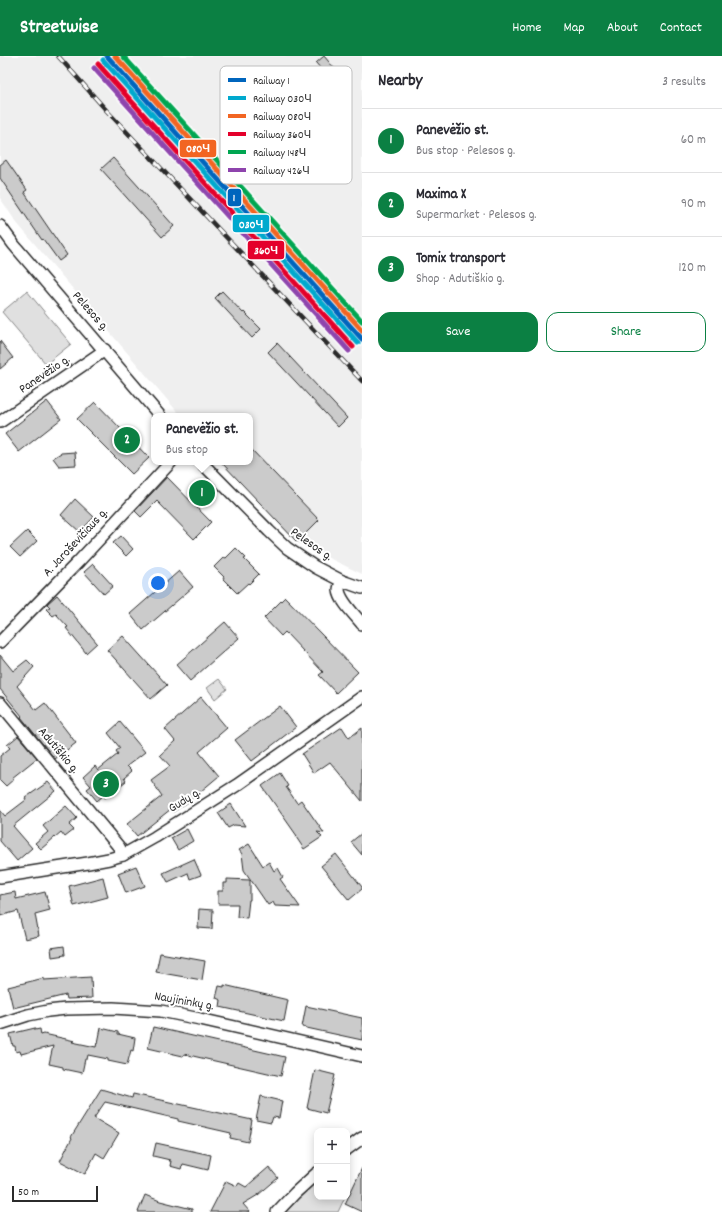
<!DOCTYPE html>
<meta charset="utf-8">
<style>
:root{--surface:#fff;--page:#f7f7f7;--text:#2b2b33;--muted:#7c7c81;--line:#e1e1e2;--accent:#0b8043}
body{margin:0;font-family:Dekko,sans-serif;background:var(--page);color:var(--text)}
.controls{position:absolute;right:12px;bottom:12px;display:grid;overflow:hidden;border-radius:8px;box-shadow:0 2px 10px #0003}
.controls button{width:36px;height:36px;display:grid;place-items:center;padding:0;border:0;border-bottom:1px solid var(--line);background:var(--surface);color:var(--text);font:20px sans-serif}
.scale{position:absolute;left:12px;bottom:10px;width:86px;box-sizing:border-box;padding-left:4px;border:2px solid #2b2b2b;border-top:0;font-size:11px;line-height:14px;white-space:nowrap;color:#2b2b2b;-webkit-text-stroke:3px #fff;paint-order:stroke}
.you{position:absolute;left:158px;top:527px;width:14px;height:14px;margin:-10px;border:3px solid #fff;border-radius:50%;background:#1a73e8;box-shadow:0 0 0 6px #1a73e833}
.badge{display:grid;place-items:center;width:26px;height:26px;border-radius:50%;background:var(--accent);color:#fff;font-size:13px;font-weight:700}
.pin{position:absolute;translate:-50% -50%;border:2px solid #fff;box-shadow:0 1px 4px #0006}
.popup{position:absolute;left:151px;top:357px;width:102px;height:52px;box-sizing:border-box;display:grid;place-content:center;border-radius:8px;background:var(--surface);filter:drop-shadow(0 1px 3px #0005);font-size:13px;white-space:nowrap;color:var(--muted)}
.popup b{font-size:15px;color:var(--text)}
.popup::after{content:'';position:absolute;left:50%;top:100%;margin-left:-8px;border:8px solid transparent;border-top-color:var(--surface)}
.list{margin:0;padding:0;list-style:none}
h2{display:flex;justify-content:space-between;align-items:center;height:52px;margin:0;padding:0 16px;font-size:17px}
h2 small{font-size:13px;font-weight:400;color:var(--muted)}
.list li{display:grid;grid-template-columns:26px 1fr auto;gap:12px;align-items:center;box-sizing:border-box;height:64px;padding:0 16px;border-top:1px solid var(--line)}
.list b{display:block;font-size:15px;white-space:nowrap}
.list p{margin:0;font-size:13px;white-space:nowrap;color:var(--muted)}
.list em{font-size:13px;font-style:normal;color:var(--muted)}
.actions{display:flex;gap:8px;padding:12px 16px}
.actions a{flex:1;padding:9px 0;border:1px solid var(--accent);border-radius:12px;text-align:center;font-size:14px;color:var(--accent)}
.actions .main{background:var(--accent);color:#fff}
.map{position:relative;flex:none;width:362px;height:1156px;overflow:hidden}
header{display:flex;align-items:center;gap:24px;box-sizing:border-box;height:56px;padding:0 20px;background:var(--accent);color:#fff}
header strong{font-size:19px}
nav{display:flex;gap:22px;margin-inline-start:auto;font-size:14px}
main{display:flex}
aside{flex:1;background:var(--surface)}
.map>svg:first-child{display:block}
.built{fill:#efefef}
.green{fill:#e0e0e0;stroke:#868686}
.building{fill:#cbcbcb;stroke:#2b2b2b}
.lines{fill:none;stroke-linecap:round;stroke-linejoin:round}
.street-casing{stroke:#2b2b2b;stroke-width:14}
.street{stroke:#fff;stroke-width:11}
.rail-casing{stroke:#2b2b2b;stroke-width:4.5}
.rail{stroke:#fff;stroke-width:3;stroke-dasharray:9;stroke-linecap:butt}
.rail-1-casing{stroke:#fff;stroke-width:8}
.rail-2-casing{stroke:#fff;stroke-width:8}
.rail-3-casing{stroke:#fff;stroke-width:8}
.rail-4-casing{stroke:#fff;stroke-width:8}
.rail-5-casing{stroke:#fff;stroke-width:8}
.rail-6-casing{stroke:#fff;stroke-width:8}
.rail-1{stroke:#0065bd;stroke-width:5}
.rail-2{stroke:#00a9ce;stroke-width:5}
.rail-3{stroke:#f26522;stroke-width:5}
.rail-4{stroke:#e4002b;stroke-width:5}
.rail-5{stroke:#00a651;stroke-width:5}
.rail-6{stroke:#8e44ad;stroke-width:5}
.labels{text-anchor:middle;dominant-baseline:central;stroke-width:4;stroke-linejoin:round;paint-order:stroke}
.street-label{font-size:13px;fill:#2b2b2b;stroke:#fff}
.key{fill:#fff;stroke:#bfbfbf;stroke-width:1}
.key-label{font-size:11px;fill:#2b2b2b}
.line-badge{stroke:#fff;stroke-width:1.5}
.badge-label{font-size:11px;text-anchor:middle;font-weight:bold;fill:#fff}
</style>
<header>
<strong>Streetwise</strong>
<nav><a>Home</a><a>Map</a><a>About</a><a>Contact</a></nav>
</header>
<main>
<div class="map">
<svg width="362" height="1156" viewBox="0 0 362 1156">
<rect width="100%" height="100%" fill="#fff"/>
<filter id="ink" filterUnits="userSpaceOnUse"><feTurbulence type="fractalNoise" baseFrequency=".025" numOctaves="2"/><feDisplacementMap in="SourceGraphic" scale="8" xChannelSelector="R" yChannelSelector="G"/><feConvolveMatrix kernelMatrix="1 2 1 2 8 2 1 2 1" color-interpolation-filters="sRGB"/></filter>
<g filter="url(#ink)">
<polygon class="built" points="0,0 362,0 362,518 298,487 221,406 250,406 250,360 181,360 16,166 0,142"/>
<g class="green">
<polygon points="27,235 71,288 46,308 2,256"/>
<polygon points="219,623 227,633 215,643 207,632"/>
<polygon points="317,1123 317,1141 345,1141 338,1156 286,1156"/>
</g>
<g class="building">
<polygon points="324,0 334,12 326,19 316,7"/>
<polygon points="113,102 174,170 162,181 101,113"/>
<polygon points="6,104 27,134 24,136 67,199 59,205 43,183 42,184 0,122 0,109"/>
<polygon points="222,235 243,257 244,256 261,273 252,282 215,242"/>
<polygon points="0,285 13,302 0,313"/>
<polygon points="277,287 347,362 338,371 268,296"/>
<polygon points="47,345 61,363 19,396 5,378"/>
<polygon points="95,346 149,402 132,418 77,363"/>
<polygon points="250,392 319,464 297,486 221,406 250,406"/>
<polygon points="75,396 76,409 59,410 53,402 61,397"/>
<polygon points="167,421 211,466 194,483 157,445 141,461 135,455"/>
<polygon points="75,443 94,461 80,476 61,459"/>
<polygon points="27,475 37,485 20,501 10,491"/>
<polygon points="121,480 133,493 126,500 113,487"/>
<polygon points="236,492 246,502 244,503 259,518 249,528 248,527 237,537 223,523 224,521 214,511 224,501 226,502"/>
<polygon points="93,508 113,530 104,538 84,516"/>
<polygon points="179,515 193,531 143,574 130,558"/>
<polygon points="57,539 97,587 86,597 66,572 68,571 56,558 53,560 46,553 50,551 47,548"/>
<polygon points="285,541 358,616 336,637 319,619 323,616 285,576 281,580 264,562"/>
<polygon points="225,566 239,582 190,625 176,609"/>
<polygon points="123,580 167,629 151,643 107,594"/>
<polygon points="0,599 13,615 27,604 34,611 17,630 36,654 45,647 76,687 55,703 21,661 22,660 0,633"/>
<polygon points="201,641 227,672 199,696 219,720 188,746 173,756 171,753 137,780 127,768 162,740 151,724 170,710 160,699 175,685 165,673"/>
<polygon points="280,650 296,671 252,705 235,684"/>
<polygon points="120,666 145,696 127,710 132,715 124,722 126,725 105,742 103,740 97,745 87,733 91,730 83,721 95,710 98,714 118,698 116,695 120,692 108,677"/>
<polygon points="342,671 349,682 362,672 362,745 330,706 314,717 302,698"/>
<polygon points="18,680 37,702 12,722 14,723 6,730 0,724 0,700 10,692 7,689"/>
<polygon points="280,717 288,730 286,731 297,747 301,744 324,777 317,776 322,781 304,793 296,781 297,780 262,730"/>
<polygon points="48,726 56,735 13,770 32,792 17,805 0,785 0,754 5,760 26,744 25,742"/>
<polygon points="231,748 245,770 234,769 228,772 218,757"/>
<polygon points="66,750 77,762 69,769 74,774 65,781 61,776 41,793 35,787 48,776 43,770"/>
<polygon points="187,773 193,785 178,794 171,782"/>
<polygon points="362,777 362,799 351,786"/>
<polygon points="249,788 263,810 269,806 274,815 278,812 283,821 280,823 300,851 275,850 273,846 268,849 244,814 242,798 239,794"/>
<polygon points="336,798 362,831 362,833 349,844 321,810"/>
<polygon points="194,803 201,819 190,823 188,817 168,826 163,817"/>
<polygon points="136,810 145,830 126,837 118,817"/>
<polygon points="103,821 108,841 74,850 69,830"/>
<polygon points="227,823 250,824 250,844 249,844 247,862 237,861 238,848 218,848 218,835 223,835 223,827 227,827"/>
<polygon points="15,836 16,843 45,836 50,854 35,858 39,880 25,883 18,855 0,860 0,839"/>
<polygon points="199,853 213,854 212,873 198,872"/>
<polygon points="64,890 65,899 52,901 51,892"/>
<polygon points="160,897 205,905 202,924 156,916"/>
<polygon points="91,921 92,942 67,943 66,939 13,952 8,931 44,922 44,924"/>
<polygon points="224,929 288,944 284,965 220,951 221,944 216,942 219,930 224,931"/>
<polygon points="306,950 362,962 362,984 302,971"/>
<polygon points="153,971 285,1001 281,1020 184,998 183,1000 148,992"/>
<polygon points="35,972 35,974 40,973 41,979 44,978 75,985 73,985 72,986 96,991 97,986 98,987 101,972 118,976 118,978 135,982 133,995 131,994 127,1009 108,1005 108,1003 88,999 87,1003 85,1003 82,1017 63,1013 63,1011 49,1008 53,990 21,998 20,995 16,996 15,990 13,990 10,978"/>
<polygon points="315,1014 335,1019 326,1057 307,1052"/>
<polygon points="101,1033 132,1042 133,1038 252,1064 248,1086 230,1082 231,1077 178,1065 178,1063 105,1046 94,1062 119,1077 104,1102 96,1097 85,1118 60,1105 72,1082 71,1081"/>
<polygon points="261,1040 282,1045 279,1062 273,1061 271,1067 256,1064"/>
<polygon points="156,1087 211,1099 208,1114 183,1108 181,1113 170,1110 171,1105 169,1105 170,1104 153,1100"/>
<polygon points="269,1111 278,1122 258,1139 243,1148 250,1156 210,1156 226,1125 237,1130 239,1127 246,1131"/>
<polygon points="362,1112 362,1156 345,1148"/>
<polygon points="145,1139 160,1145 192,1153 192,1156 138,1156"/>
</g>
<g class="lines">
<g class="street-casing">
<g id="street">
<polyline points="0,170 14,189 160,360"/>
<polyline points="0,366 105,294"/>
<polyline points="201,406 269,475 287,492 315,511 342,525 362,532"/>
<path d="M 342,525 C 341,527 339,531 339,534 C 340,545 355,559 362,568"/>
<polyline points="0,586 79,505 171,406"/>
<polyline points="0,647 119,791 123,799"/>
<polyline points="0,821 88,807 109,803 123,799 155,781 237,729 362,641"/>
<polyline points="0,968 28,959 48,955 66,953 113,952 161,955 200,963 362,1000"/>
<polyline points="347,1093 362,1082"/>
<polyline points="277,1156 295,1137 317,1117"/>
</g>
</g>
<use href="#street" class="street"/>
<g class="rail-casing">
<polyline id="rail" points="58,0 107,55 362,325"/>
</g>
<use href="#rail" class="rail"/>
<g class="rail-1-casing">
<polyline id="rail-1" points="107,0 362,283"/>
</g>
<g class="rail-2-casing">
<polyline id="rail-2" points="103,4 358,287"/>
</g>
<g class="rail-3-casing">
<polyline id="rail-3" points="115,0 362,274"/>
</g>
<g class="rail-4-casing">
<polyline id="rail-4" points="98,8 353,291"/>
</g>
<g class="rail-5-casing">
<polyline id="rail-5" points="123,0 362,265"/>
</g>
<g class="rail-6-casing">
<polyline id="rail-6" points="94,12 349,295"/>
</g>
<use href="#rail-1" class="rail-1"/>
<use href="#rail-2" class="rail-2"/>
<use href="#rail-3" class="rail-3"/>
<use href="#rail-4" class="rail-4"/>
<use href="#rail-5" class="rail-5"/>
<use href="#rail-6" class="rail-6"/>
</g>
</g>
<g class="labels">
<g class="street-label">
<text transform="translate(90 256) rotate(49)">Pelesos g.</text>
<text transform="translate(45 319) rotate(-34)">Panevėžio g.</text>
<text transform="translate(76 487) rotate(-47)">A. Jaroševičiaus g.</text>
<text transform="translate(311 489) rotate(35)">Pelesos g.</text>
<text transform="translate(58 695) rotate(50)">Adutiškio g.</text>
<text transform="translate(185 745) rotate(-32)">Gudų g.</text>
<text transform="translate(184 946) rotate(10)">Naujininkų g.</text>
</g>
</g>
<rect x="220" y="10" width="132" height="118" rx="6" class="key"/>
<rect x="228" y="22" width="18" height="4" fill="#0065bd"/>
<rect x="228" y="40" width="18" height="4" fill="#00a9ce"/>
<rect x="228" y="58" width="18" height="4" fill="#f26522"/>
<rect x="228" y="76" width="18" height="4" fill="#e4002b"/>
<rect x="228" y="94" width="18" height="4" fill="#00a651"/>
<rect x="228" y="112" width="18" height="4" fill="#8e44ad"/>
<g class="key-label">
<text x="253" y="28">Railway 1</text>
<text x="253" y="46">Railway 030Ч</text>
<text x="253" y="64">Railway 080Ч</text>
<text x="253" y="82">Railway 360Ч</text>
<text x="253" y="100">Railway 148Ч</text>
<text x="253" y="118">Railway 426Ч</text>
</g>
<g class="line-badge">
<rect x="179" y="83" width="38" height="19" rx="4" fill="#f26522"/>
<rect x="227" y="132" width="15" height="19" rx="4" fill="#0065bd"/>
<rect x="232" y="158" width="38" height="19" rx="4" fill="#00a9ce"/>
<rect x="247" y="184" width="38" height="20" rx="4" fill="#e4002b"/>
</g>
<g class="badge-label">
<text x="198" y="96">080Ч</text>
<text x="234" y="145">1</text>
<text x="251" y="172">030Ч</text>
<text x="266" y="198">360Ч</text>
</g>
</svg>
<div class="controls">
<button>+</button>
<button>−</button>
</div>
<div class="scale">50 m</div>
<div class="you"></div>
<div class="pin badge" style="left:202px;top:437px">1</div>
<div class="popup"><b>Panevėžio st.</b>Bus stop</div>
<div class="pin badge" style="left:127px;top:384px">2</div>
<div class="pin badge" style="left:106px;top:728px">3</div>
</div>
<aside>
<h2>Nearby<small>3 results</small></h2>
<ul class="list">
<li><span class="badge">1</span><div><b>Panevėžio st.</b><p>Bus stop · Pelesos g.</p></div><em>60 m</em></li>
<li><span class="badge">2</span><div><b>Maxima X</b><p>Supermarket · Pelesos g.</p></div><em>90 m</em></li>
<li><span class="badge">3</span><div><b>Tomix transport</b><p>Shop · Adutiškio g.</p></div><em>120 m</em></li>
</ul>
<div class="actions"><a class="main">Save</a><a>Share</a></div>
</aside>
</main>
